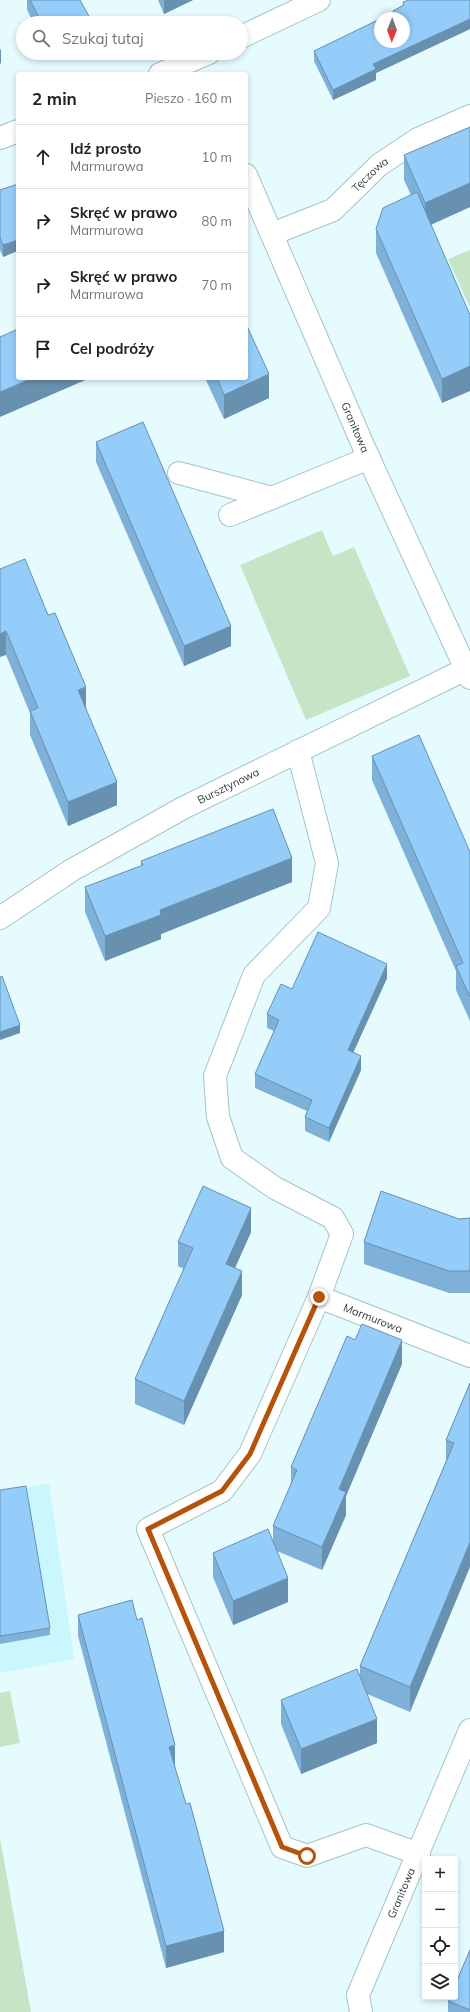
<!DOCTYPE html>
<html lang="pl">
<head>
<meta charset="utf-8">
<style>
  body { margin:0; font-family:Mulish,sans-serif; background:#f2f2f2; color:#202124 }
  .controls { position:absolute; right:12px; bottom:12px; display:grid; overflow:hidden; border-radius:4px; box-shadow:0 2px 6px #0003 }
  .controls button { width:36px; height:36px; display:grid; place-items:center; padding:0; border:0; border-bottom:1px solid #e0e0e0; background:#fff; color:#202124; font:20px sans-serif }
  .compass { position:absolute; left:374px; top:12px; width:36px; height:36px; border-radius:50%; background:#fff; box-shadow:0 2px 6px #0003; rotate:181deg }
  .stop { position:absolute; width:12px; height:12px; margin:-9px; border:3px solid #b45309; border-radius:50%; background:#fff }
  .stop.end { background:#b45309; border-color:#fff; box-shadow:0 1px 4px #0008 }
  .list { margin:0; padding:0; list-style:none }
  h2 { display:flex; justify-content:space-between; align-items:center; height:52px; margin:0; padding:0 16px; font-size:17px }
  h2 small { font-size:13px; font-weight:400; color:#757577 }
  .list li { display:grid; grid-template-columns:26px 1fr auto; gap:12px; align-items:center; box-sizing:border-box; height:64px; padding:0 16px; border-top:1px solid #e0e0e0 }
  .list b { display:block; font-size:15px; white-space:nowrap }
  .list p { margin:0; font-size:13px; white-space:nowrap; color:#757577 }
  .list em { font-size:13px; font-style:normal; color:#757577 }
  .icon { flex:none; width:22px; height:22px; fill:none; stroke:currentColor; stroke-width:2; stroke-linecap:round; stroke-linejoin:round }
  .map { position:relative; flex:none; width:470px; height:2012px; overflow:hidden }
  .search { position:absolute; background:#fff; box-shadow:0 2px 6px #0003; left:16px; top:16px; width:232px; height:44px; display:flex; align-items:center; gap:10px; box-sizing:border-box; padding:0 14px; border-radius:22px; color:#757577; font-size:15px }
  .panel { position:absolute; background:#fff; box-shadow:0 2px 6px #0003; left:16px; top:72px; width:232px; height:308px; border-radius:4px }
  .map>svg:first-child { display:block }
  .built { fill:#caf6fe }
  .green { fill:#c6e5c6 }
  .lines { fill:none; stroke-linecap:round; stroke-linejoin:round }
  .minor-casing { stroke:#a3c4ca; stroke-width:24 }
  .minor { stroke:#fff; stroke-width:22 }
  .wall { fill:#7fb0d7 }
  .shaded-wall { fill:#6890af }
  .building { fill:#94cdfa; stroke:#6890af }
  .route { stroke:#b45309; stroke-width:5 }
  .labels { text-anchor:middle; stroke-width:3; stroke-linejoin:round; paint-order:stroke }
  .street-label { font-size:11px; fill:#303e40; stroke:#fff }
</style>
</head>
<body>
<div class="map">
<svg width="470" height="2012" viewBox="0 0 470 2012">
  <rect width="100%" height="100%" fill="#e6fbfe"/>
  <path class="built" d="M49,1483L74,1659L0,1673V1494Z"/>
  <g class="green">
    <path d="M470,250V308L448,259Z"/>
    <path d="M322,530L333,556L354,547L410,676L306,720L240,565Z"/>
    <path d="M10,1691L20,1743L0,1747V1693Z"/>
    <path d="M0,1838L31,2012H0Z"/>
  </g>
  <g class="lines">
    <defs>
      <g id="minor">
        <path d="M241,37L319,0"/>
        <path d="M160,74L209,53"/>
        <path d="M0,138L18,131"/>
        <path id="s1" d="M246,175L366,452L470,678"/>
        <path id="s2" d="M272,234L333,210L379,165L418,139L470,116"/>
        <path d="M179,473L272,498"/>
        <path d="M230,515L369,458"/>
        <path d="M298,751L327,863L319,908L254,975L215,1076L218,1117L232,1158L275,1188L333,1218L342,1234L319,1297L250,1454L222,1491L148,1529L282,1847L307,1856L366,1835L419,1854"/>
        <path id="s3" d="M0,918L72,870L183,808L466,669"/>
        <path id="s4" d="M319,1297L470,1356"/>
        <path id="s5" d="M361,2012L358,1995L470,1730"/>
      </g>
    </defs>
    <use href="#minor" class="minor-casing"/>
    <use href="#minor" class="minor"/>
  </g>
  <g class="wall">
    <path d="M27,0H80L90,23H34L27,10Z"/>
    <path d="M158,0H193L164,14Z"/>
    <path d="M470,0V29L376,73V80L333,100L314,61V51L393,13V11L403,5V2Z"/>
    <path d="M470,127V207L431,225L470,315L442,403L376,253V229L411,195L404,180V155Z"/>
    <path d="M18,184L3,257L0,250V190Z"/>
    <path d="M205,378H246L269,398L224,419Z"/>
    <path d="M96,442L231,646L184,666L96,462Z"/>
    <path d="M0,569L86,708L117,805L68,826L30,735V713L6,655Z"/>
    <path d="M372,756L470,852V1021L456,990V971L372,780Z"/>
    <path d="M141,861L292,882L161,934V939L105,961L85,912V887L141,866Z"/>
    <path d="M387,978L353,1053L361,1070L329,1142L305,1131V1117L307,1111L255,1088V1074L274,1031L267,1028V1014L292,989Z"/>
    <path d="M470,1218V1293H449L364,1264V1242L459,1219Z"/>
    <path d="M251,1232L235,1268L242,1295L184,1425L135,1404V1379L184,1269L178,1266V1242Z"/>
    <path d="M402,1364L346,1496V1515L322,1570L277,1551L288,1602L233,1625L213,1577V1553L273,1542V1526L291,1486V1467Z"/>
    <path d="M470,1383L410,1712L367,1694L377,1743L301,1774L281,1724V1700L360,1676V1666L446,1461V1440Z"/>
    <path d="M0,1490L50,1628V1635L0,1644Z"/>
    <path d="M78,1615L175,1767L224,1952L166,1968L78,1636Z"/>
    <path d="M470,1950V2012H448V2001Z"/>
  </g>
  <g class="shaded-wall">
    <path d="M165,0H193L164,14V1Z"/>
    <path d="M90,18V23H81Z"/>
    <path d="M470,19V29L376,73V80L333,100V90L373,64Z"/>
    <path d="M1,49V63L0,64V50Z"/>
    <path d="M470,183V207L425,227V203Z"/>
    <path d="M18,240V251L3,257V245Z"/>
    <path d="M470,366V391L442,403V379Z"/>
    <path d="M269,374V398L224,419V395Z"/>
    <path d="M33,378H90L0,417V392Z"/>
    <path d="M231,626V646L184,666V646Z"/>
    <path d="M6,631V655L0,657V634Z"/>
    <path d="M86,687V710L78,690Z"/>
    <path d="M117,782V805L68,826V802Z"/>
    <path d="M292,858V882L161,934V939L105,961V936L160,910Z"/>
    <path d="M387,964V978L348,1064V1050Z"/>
    <path d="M20,1025V1033L0,1040V1032Z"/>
    <path d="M361,1056V1070L329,1142V1128Z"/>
    <path d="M251,1208V1232L226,1288V1264Z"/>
    <path d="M242,1271V1295L184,1425V1401Z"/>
    <path d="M402,1340V1364L346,1496V1515L322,1570V1547L339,1489Z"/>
    <path d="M470,1542V1567L410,1712V1687Z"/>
    <path d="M288,1578V1602L233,1625V1601Z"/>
    <path d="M377,1719V1743L301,1774V1749Z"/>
    <path d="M175,1745V1767L169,1769V1747Z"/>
    <path d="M224,1931V1952L166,1968V1946Z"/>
  </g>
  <g class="building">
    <path d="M30,0H80L90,18L81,23H42Z"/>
    <path d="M409,0H470V19L373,64L376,69L333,90L314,51L380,19V42H404V18H382L394,13L393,11L404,5L403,2Z"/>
    <path d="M470,127V183L425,203L404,155Z"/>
    <path d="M18,184V240L3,245L0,238V190Z"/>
    <path d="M417,192L470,315V366L442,379L376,229L383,208Z"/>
    <path d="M246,324L269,374L224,395L217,378H246Z"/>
    <path d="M18,329V378H33L0,392V337Z"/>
    <path d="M143,422L231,626L184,646L96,442Z"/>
    <path d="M25,559L48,615L55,613L86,687L78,690L117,782L68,802L30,711L38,708L6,631L0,634V569Z"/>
    <path d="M419,735L470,852V997L456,966L463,963L372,756Z"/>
    <path d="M273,809L292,858L160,910L161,915L105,936L85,887L143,865L141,861Z"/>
    <path d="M318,932L387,964L348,1050L361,1056L329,1128L305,1117L312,1100L255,1074L279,1020L267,1014L281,984L292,989Z"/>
    <path d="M2,976L20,1025L0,1032V977Z"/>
    <path d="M203,1186L251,1208L226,1264L242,1271L184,1401L135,1379L193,1248L178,1242Z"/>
    <path d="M381,1191L459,1219L470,1218V1271H449L364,1242Z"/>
    <path d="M362,1324L402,1340L339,1489L346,1492L322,1547L273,1526L297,1470L291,1467L347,1336L355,1340Z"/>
    <path d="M470,1383V1542L410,1687L360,1666L454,1443L446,1440Z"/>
    <path d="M26,1486L50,1628L0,1636V1490Z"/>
    <path d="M268,1529L288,1578L233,1601L213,1553Z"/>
    <path d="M132,1600L137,1620L142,1618L175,1745L169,1747L186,1804L190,1803L224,1931L166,1946L78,1615Z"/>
    <path d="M357,1669L377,1719L301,1749L281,1700Z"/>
    <path d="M470,1950V2010L448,2001L450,1997H455V1985Z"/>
  </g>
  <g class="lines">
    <path class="route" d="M307,1856L282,1847L148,1529L222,1491L250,1454L319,1297"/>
  </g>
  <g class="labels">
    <g class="street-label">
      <text dy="4" stroke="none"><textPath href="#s2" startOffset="117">Tęczowa</textPath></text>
      <text dy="4" stroke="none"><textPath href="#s1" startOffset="275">Granitowa</textPath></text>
      <text dy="4" stroke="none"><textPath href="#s3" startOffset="264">Bursztynowa</textPath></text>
      <text dy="4" stroke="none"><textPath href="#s4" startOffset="58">Marmurowa</textPath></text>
      <text dy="4" stroke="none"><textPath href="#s5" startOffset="128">Granitowa</textPath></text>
    </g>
  </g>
</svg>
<div class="controls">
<button>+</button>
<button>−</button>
<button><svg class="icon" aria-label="locate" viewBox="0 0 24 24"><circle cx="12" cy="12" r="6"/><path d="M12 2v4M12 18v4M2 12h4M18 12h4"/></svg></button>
<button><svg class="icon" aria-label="layers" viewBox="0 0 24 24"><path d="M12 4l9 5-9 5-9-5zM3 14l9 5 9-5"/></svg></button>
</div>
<svg class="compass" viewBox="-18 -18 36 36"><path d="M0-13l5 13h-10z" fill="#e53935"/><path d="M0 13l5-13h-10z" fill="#757577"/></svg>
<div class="stop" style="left:307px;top:1856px"></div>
<div class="stop end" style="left:319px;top:1297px"></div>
<div class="search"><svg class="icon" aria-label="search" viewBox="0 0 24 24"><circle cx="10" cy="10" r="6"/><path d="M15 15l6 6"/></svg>Szukaj tutaj</div>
<section class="panel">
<h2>2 min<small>Pieszo · 160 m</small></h2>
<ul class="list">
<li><svg class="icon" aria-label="ahead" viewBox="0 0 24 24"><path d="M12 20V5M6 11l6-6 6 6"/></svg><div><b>Idź prosto</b><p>Marmurowa</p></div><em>10 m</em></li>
<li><svg class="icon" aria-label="right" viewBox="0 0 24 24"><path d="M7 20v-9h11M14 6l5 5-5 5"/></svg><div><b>Skręć w prawo</b><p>Marmurowa</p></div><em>80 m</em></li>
<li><svg class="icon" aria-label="right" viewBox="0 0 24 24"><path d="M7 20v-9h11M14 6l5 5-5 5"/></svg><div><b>Skręć w prawo</b><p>Marmurowa</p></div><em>70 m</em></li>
<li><svg class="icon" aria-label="arrive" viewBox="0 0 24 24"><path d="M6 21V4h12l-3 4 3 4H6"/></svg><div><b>Cel podróży</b></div></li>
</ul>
</section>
</div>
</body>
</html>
